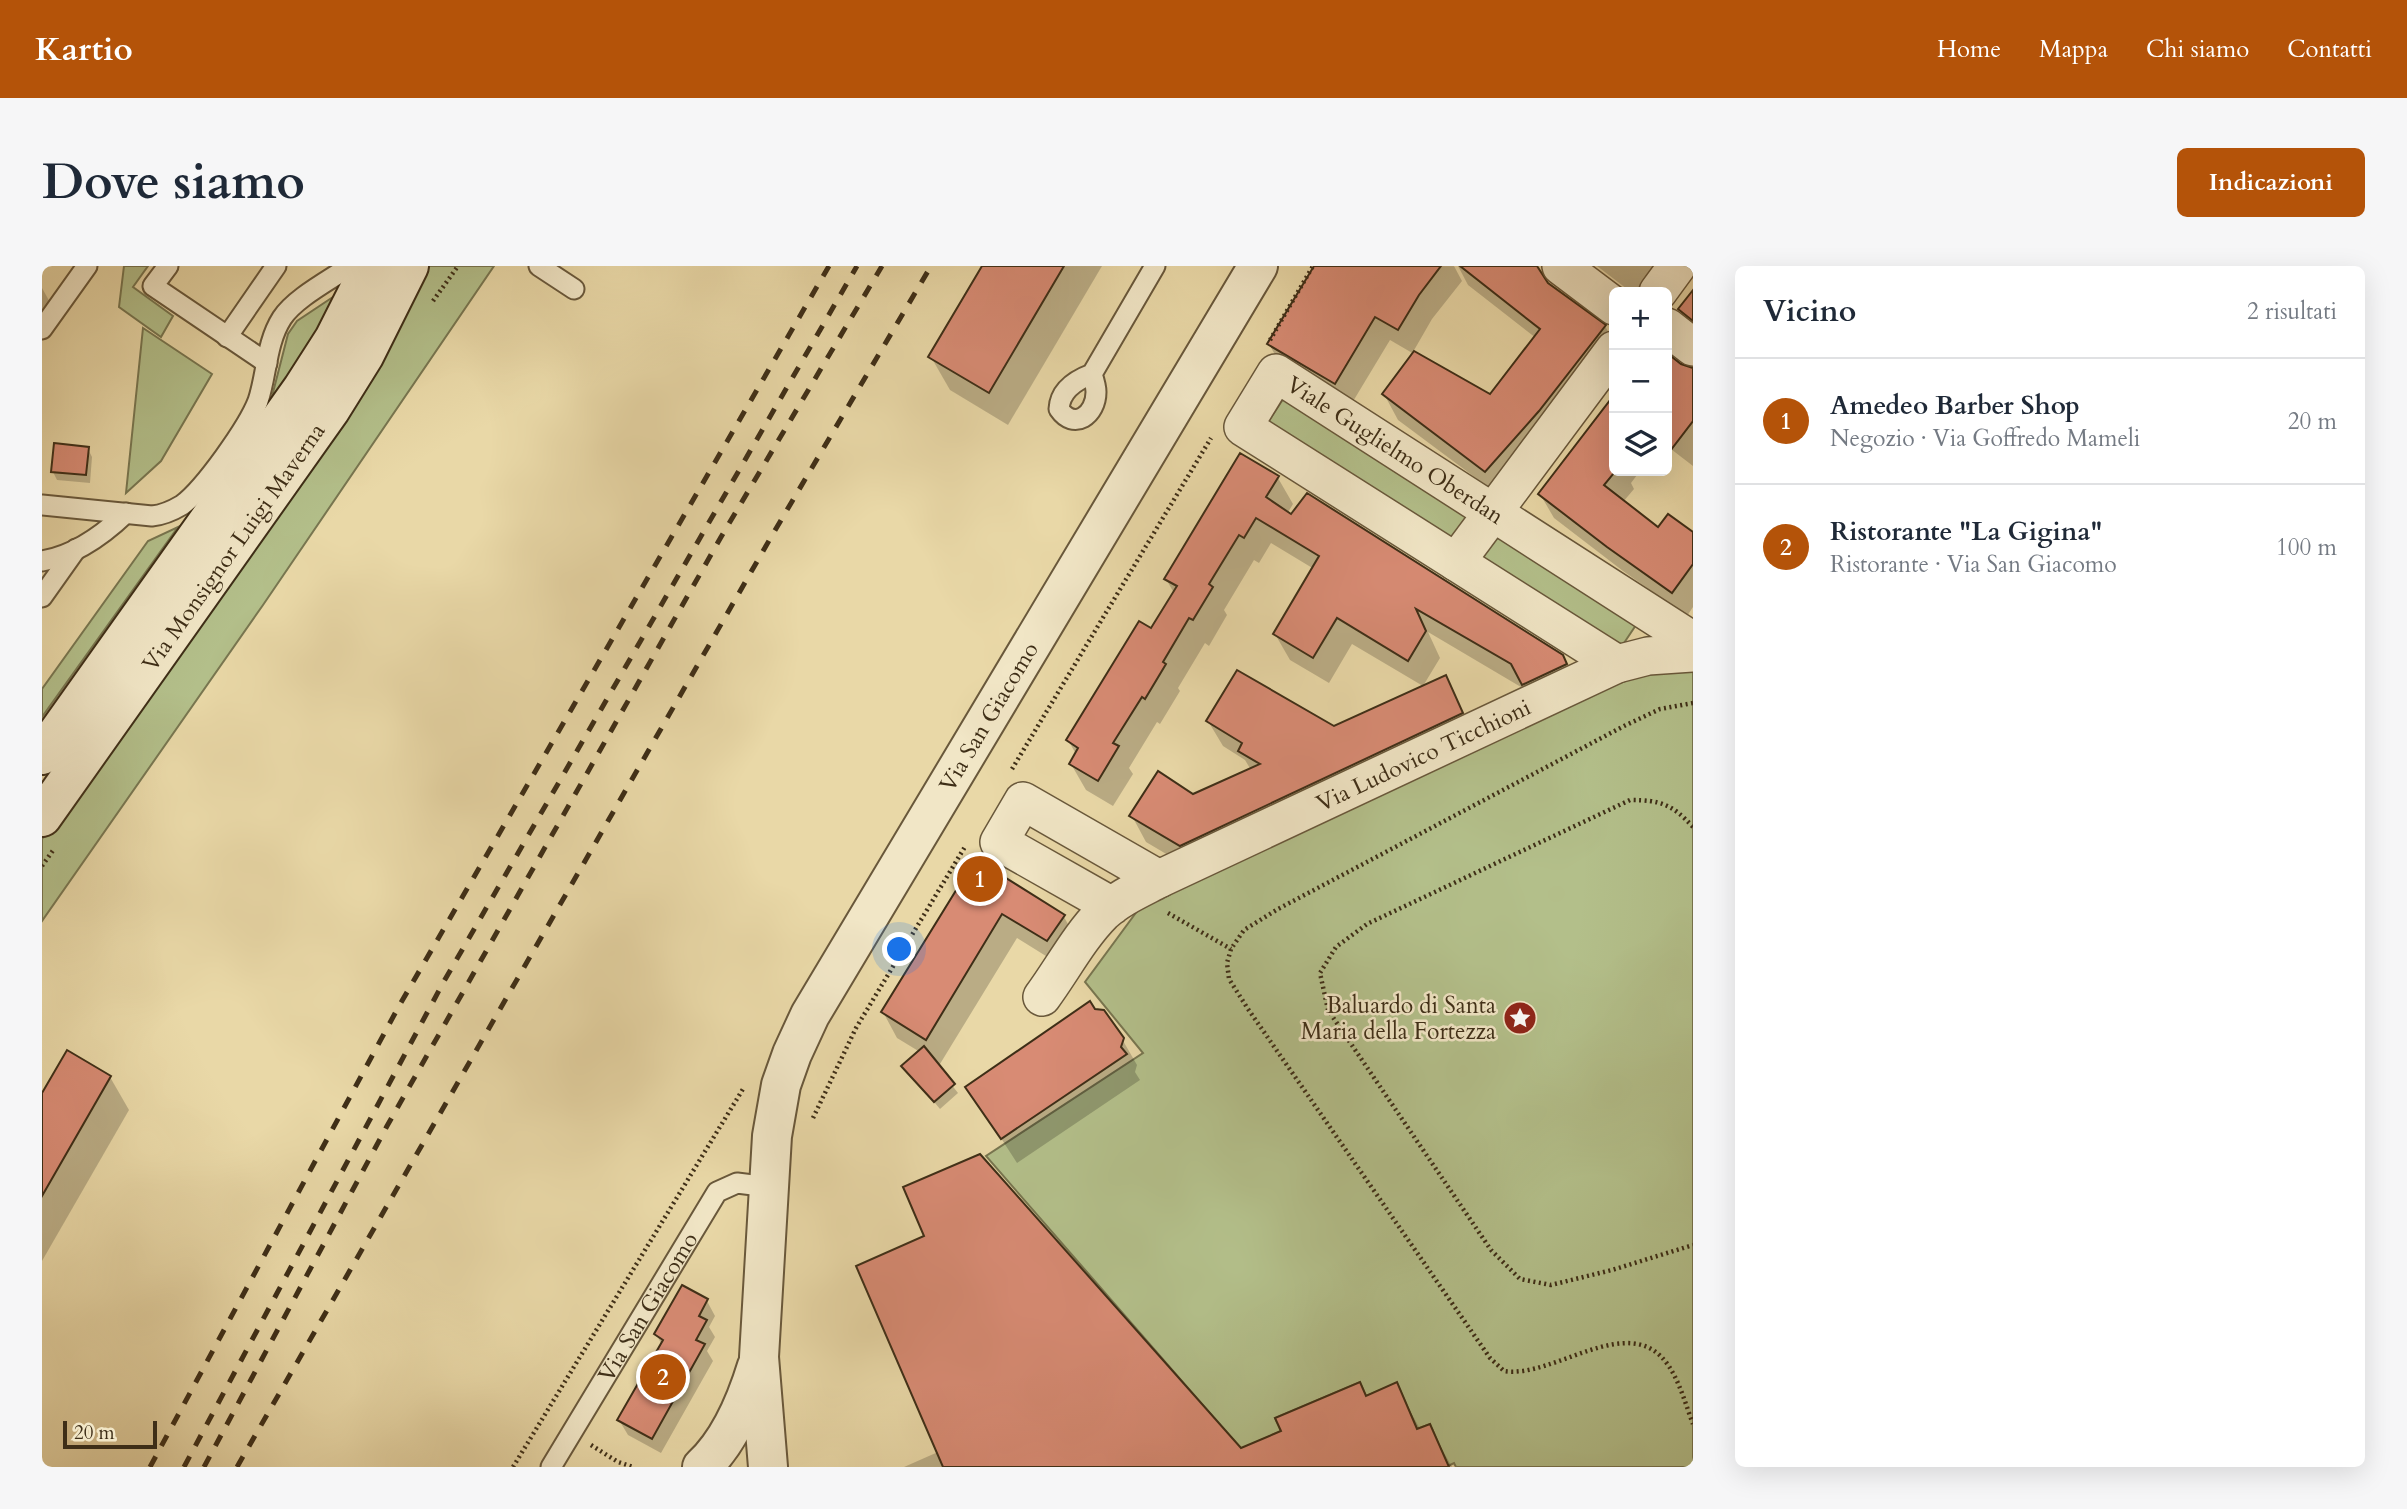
<!DOCTYPE html>
<html lang="it">
<head>
<meta charset="utf-8">
<style>
  body { margin:0; font-family:Cardo,serif; background:#f6f6f7; color:#1f2937 }
  .controls { position:absolute; right:21px; top:21px; display:grid; overflow:hidden; border-radius:10px; box-shadow:0 7px 28px #0002 }
  .controls button { width:63px; height:63px; display:grid; place-items:center; padding:0; border:0; border-bottom:2px solid #e0e1e3; background:#fff; color:#1f2937; font:35px sans-serif }
  .scale { position:absolute; left:21px; bottom:18px; width:94px; box-sizing:border-box; padding-left:7px; border:4px solid #3e2e17; border-top:0; font-size:19px; line-height:24px; white-space:nowrap; color:#3e2e17; -webkit-text-stroke:5px #f1e6c6; paint-order:stroke }
  .you { position:absolute; left:858px; top:684px; width:24px; height:24px; margin:-18px; border:5px solid #fff; border-radius:50%; background:#1a73e8; box-shadow:0 0 0 10px #1a73e833 }
  .badge { display:grid; place-items:center; width:46px; height:46px; border-radius:50%; background:#b45309; color:#fff; font-size:23px; font-weight:700 }
  .pin { position:absolute; translate:-50% -50%; border:4px solid #fff; box-shadow:0 2px 7px #0006 }
  .list { margin:0; padding:0; list-style:none }
  h2 { display:flex; justify-content:space-between; align-items:center; height:91px; margin:0; padding:0 28px; font-size:30px }
  h2 small { font-size:23px; font-weight:400; color:#747a83 }
  .list li { display:grid; grid-template-columns:46px 1fr auto; gap:21px; align-items:center; box-sizing:border-box; height:126px; padding:0 28px; border-top:2px solid #e0e1e3 }
  .list b { display:block; font-size:26px; white-space:nowrap }
  .list p { margin:0; font-size:23px; white-space:nowrap; color:#747a83 }
  .list em { font-size:23px; font-style:normal; color:#747a83 }
  .icon { flex:none; width:38px; height:38px; fill:none; stroke:currentColor; stroke-width:2; stroke-linecap:round; stroke-linejoin:round }
  .map { position:relative; flex:none; width:1651px; height:1201px; overflow:hidden; border-radius:10px }
  header { display:flex; align-items:center; gap:42px; box-sizing:border-box; height:98px; padding:0 35px; background:#b45309; color:#fff }
  header strong { font-size:33px }
  nav { display:flex; gap:38px; margin-inline-start:auto; font-size:24px }
  .intro { display:flex; align-items:center; justify-content:space-between; box-sizing:border-box; height:168px; padding:0 42px }
  h1 { margin:0; font-size:49px }
  .button { padding:18px 32px; border-radius:10px; background:#b45309; color:#fff; font-size:24px; font-weight:700 }
  main { display:flex; gap:42px; padding:0 42px }
  aside { flex:1; background:#fff; border-radius:10px; box-shadow:0 7px 28px #0002 }
  .map>svg:first-child { display:block }
  .green { fill:#b3bf8a; stroke:#787650; stroke-width:2 }
  .shadow { fill:#0003 }
  .building { fill:#d88b74; stroke:#3e2e17; stroke-width:2 }
  .lines { fill:none; stroke-linecap:round; stroke-linejoin:round }
  .service-casing { stroke:#69583b; stroke-width:23 }
  .minor-casing { stroke:#69583b; stroke-width:40 }
  .tertiary-casing { stroke:#69583b; stroke-width:42 }
  .secondary-casing { stroke:#3e2e17; stroke-width:42 }
  .path { stroke:#3e2e17; stroke-width:4.5; stroke-dasharray:2 3.5; stroke-linecap:butt }
  .service { stroke:#f1e6c6; stroke-width:19 }
  .minor { stroke:#f1e6c6; stroke-width:37 }
  .tertiary { stroke:#f1e6c6; stroke-width:38 }
  .secondary { stroke:#f1e6c6; stroke-width:38 }
  .rail { stroke:#3e2e17; stroke-width:5; stroke-dasharray:12 12; stroke-linecap:butt }
  .labels { text-anchor:middle; stroke-width:5; stroke-linejoin:round; paint-order:stroke }
  .street-label { font-size:23px; fill:#3e2e17; stroke:#f1e6c6 }
  .poi-label { font-size:23px; fill:#3e2e17; stroke:#f1e6c6; text-anchor:end }
</style>
</head>
<body>
<header>
<strong>Kartio</strong>
<nav><a>Home</a><a>Mappa</a><a>Chi siamo</a><a>Contatti</a></nav>
</header>
<div class="intro"><h1>Dove siamo</h1><a class="button">Indicazioni</a></div>
<main>
<div class="map">
<svg width="1651" height="1201" viewBox="0 0 1651 1201">
  <rect width="100%" height="100%" fill="#e9d8a7"/>
  <filter id="stains"><feTurbulence type="fractalNoise" baseFrequency=".00286" numOctaves="4"/><feColorMatrix values="0 0 0 0 .2 0 0 0 0 .09 0 0 0 0 .02 0 0 0 .5 -.17"/></filter>
  <radialGradient id="worn" r=".72"><stop offset=".6" stop-color="#630" stop-opacity="0"/><stop offset="1" stop-color="#630" stop-opacity=".3"/></radialGradient>
  <g class="green">
    <path d="M82,0H106L91,21L131,50L119,71L77,41Z"/>
    <path d="M377,0H452L221,339L0,655V573L278,171Z"/>
    <path d="M300,25L226,146L246,68L255,55Z"/>
    <path d="M101,62L170,108L119,195L84,227Z"/>
    <path d="M1247,124L1432,243L1407,283L1221,164Z"/>
    <path d="M1456,258L1600,350L1576,386L1432,295Z"/>
    <path d="M136,261L0,451V423L106,275Z"/>
    <path d="M1587,404H1651V1201H1414L1412,1197L1406,1200L1388,1158L1375,1163L1355,1117L1324,1130L1318,1116L1233,1152L1239,1165L1199,1183L944,890L1101,787L1043,716L1107,629Z"/>
  </g>
  <g class="shadow">
    <path d="M942,0H1060L966,159L908,124L889,91Z"/>
    <path d="M1274,0H1412L1420,15L1390,53L1371,86L1448,130L1494,72L1426,19L1416,0H1492L1505,18L1563,60L1572,76L1458,230L1356,154L1342,128L1372,88L1348,74L1307,142L1241,103L1227,78Z"/>
    <path d="M1555,0H1629L1609,26H1589Z"/>
    <path d="M0,22L14,47L0,68Z"/>
    <path d="M1651,27V66L1638,44Z"/>
    <path d="M1625,89L1637,99L1651,103V200L1625,180Z"/>
    <path d="M1572,131V205H1598L1589,217L1592,223L1581,236L1617,264L1649,267L1651,265V341L1645,350L1581,305L1512,252L1498,228Z"/>
    <path d="M46,183L50,191L48,217L15,214L11,206Z"/>
    <path d="M1236,212L1251,238L1245,248L1520,390L1536,417L1484,424L1386,366L1398,392L1381,420L1310,378L1287,417L1248,394L1233,368L1272,303L1229,277L1217,297L1212,294L1182,344L1185,349L1167,380L1163,377L1136,422L1138,425L1118,458L1115,456L1087,502L1091,508L1071,540L1044,524L1029,498L1034,488L1026,474L1110,365L1132,327L1124,313Z"/>
    <path d="M1403,411L1434,473L1153,605L1104,576L1090,550L1151,530L1209,504L1203,494L1181,480L1166,455L1291,462Z"/>
    <path d="M927,607L1022,651L1036,676L1020,700L975,672L898,798L891,795L916,827L898,843L862,800L878,786L855,772L841,746Z"/>
    <path d="M1080,773L1095,799L1093,806L1098,814L975,897L926,821Z"/>
    <path d="M68,811L87,844L0,995V831Z"/>
    <path d="M665,1035L673,1050L667,1061L673,1071L665,1085L671,1095L619,1187L586,1169L577,1154L620,1079L614,1068Z"/>
    <path d="M1317,1118L1325,1131L1354,1119L1378,1163L1387,1160L1410,1201H862L896,1186L1199,1185L1241,1166Z"/>
  </g>
  <g class="building">
    <path d="M940,0H1022L947,127L886,91Z"/>
    <path d="M1272,0H1399L1377,29L1356,64L1333,51L1293,118L1225,78Z"/>
    <path d="M1418,0H1495L1506,17L1564,59L1497,145L1443,206L1340,128L1372,85L1448,128L1498,63Z"/>
    <path d="M1651,24V55L1636,43Z"/>
    <path d="M1625,87L1639,98L1651,102V155L1625,189Z"/>
    <path d="M1572,129V207L1562,219L1616,261L1626,248L1651,266V298L1630,327L1565,281L1496,228Z"/>
    <path d="M12,177L47,181L44,209L9,206Z"/>
    <path d="M1198,187L1237,210L1224,231L1249,248L1265,227L1521,389L1525,398L1480,419L1469,398L1374,343L1384,365L1366,395L1295,352L1271,392L1231,368L1277,290L1214,252L1202,272L1197,269L1167,318L1171,321L1151,354L1147,352L1121,396L1124,398L1103,433L1100,431L1071,477L1077,480L1056,515L1027,498L1036,482L1024,474L1097,355L1109,362L1135,320L1122,313Z"/>
    <path d="M1195,404L1292,460L1404,409L1421,447L1138,580L1087,550L1116,505L1151,528L1218,498L1196,485L1200,477L1164,455Z"/>
    <path d="M948,602L1023,649L1005,675L960,648L884,774L839,746L926,605Z"/>
    <path d="M1048,735L1053,743L1062,744L1082,772L1079,781L1085,788L959,873L923,821Z"/>
    <path d="M882,780L913,818L892,836L859,800Z"/>
    <path d="M25,784L69,810L0,930V827Z"/>
    <path d="M938,888L1199,1182L1239,1165L1233,1152L1318,1116L1324,1130L1355,1116L1375,1163L1388,1158L1407,1201H901L814,1000L882,970L861,921Z"/>
    <path d="M640,1019L666,1033L657,1050L665,1054L654,1074L663,1078L610,1173L575,1154L621,1074L612,1068Z"/>
  </g>
  <g class="lines">
    <defs>
      <g id="service">
        <path d="M126,0L111,20L225,97"/>
        <path d="M497,0L532,23"/>
        <path d="M0,63L45,0"/>
        <path d="M185,71L234,0"/>
        <path d="M1050,108C1052,114 1054,120 1054,126C1054,149 1032,165 1017,143C1018,124 1034,114 1050,108L1113,0"/>
        <path d="M0,239L110,250C121,249 130,245 140,239C162,223 206,161 216,135C225,108 224,77 240,52C253,32 288,14 308,0"/>
        <path d="M0,295C31,290 61,269 84,247"/>
        <path d="M0,331L34,283"/>
        <path id="s1" d="M509,1201L675,926L695,917L727,921"/>
      </g>
      <g id="minor">
        <path d="M1519,0L1572,40"/>
        <path d="M1616,26L1635,0"/>
        <path d="M1625,61L1651,81"/>
        <path d="M1414,296L1572,84"/>
        <path id="s2" d="M1575,398L1201,161L1234,107L1651,375"/>
        <path id="s3" d="M1117,613L1575,398L1606,390L1651,387"/>
        <path d="M1000,731C1020,704 1037,671 1061,647C1077,632 1098,623 1117,613L981,535L957,576L1070,640"/>
      </g>
      <g id="tertiary">
        <path d="M660,1201C687,1176 704,1136 715,1100"/>
        <path id="s4" d="M726,1201L717,1091L730,870L739,819L750,788L768,749L1216,0"/>
      </g>
      <g id="secondary">
        <path d="M0,489L260,123L292,73L329,0"/>
        <path id="s5" d="M0,551L289,143L322,90L367,0"/>
      </g>
    </defs>
    <use href="#service" class="service-casing"/>
    <use href="#minor" class="minor-casing"/>
    <use href="#tertiary" class="tertiary-casing"/>
    <use href="#secondary" class="secondary-casing"/>
    <g class="path">
      <path d="M391,35L416,0"/>
      <path d="M1228,74L1271,0"/>
      <path d="M1651,437L1618,443L1582,460L1236,643L1202,664L1189,683L1185,697L1187,713L1206,743L1448,1092L1462,1105C1512,1113 1588,1043 1626,1099C1638,1116 1644,1140 1651,1158"/>
      <path d="M970,503L1169,172"/>
      <path d="M1651,561C1630,538 1618,534 1588,534L1325,658L1294,681L1278,707L1286,744L1449,984L1478,1013L1509,1019L1570,1004L1651,979"/>
      <path d="M0,600L12,583"/>
      <path d="M1126,647L1189,683"/>
      <path d="M771,852L814,762L924,579"/>
      <path d="M549,1179L576,1196L591,1201"/>
      <path d="M471,1201L701,823"/>
    </g>
    <use href="#service" class="service"/>
    <use href="#minor" class="minor"/>
    <use href="#tertiary" class="tertiary"/>
    <use href="#secondary" class="secondary"/>
    <g class="rail">
      <path d="M108,1201L357,740L787,0"/>
      <path d="M142,1201L401,717L815,0"/>
      <path d="M162,1201L345,860L679,271L840,0"/>
      <path d="M195,1201L732,266L889,0"/>
    </g>
  </g>
  <defs>
    <symbol id="sight-disc" viewBox="-11 -11 22 22"><circle r="9.5" fill="#8f2418" stroke="#f1e6c6"/><path d="M0-6L1.8-2.2L6-1.7L2.9 1.2L3.7 5.4L0 3.3L-3.7 5.4L-2.9 1.2L-6-1.7L-1.8-2.2Z" fill="#fff"/></symbol>
  </defs>
  <g fill-rule="evenodd">
    <use href="#sight-disc" x="1459" y="733" width="38" height="38"/>
  </g>
  <g class="labels">
    <g class="street-label">
      <text dy="8" stroke="none"><textPath href="#s2" startOffset="648">Viale Guglielmo Oberdan</textPath></text>
      <text dy="8" stroke="none"><textPath href="#s5" startOffset="331">Via Monsignor Luigi Maverna</textPath></text>
      <text dy="8" stroke="none"><textPath href="#s4" startOffset="807">Via San Giacomo</textPath></text>
      <text dy="8" stroke="none"><textPath href="#s3" startOffset="292">Via Ludovico Ticchioni</textPath></text>
      <text dy="8" stroke="none"><textPath href="#s1" startOffset="187">Via San Giacomo</textPath></text>
    </g>
    <g class="poi-label">
      <text x="1454" y="747">Baluardo di Santa<tspan x="1454" dy="26">Maria della Fortezza</tspan></text>
    </g>
  </g>
  <rect width="100%" height="100%" filter="url(#stains)"/>
  <rect width="100%" height="100%" fill="url(#worn)"/>
</svg>
<div class="controls">
<button>+</button>
<button>−</button>
<button><svg class="icon" aria-label="layers" viewBox="0 0 24 24"><path d="M12 4l9 5-9 5-9-5zM3 14l9 5 9-5"/></svg></button>
</div>
<div class="scale">20 m</div>
<div class="you"></div>
<div class="pin badge" style="left:938px;top:613px">1</div>
<div class="pin badge" style="left:621px;top:1111px">2</div>
</div>
<aside>
<h2>Vicino<small>2 risultati</small></h2>
<ul class="list">
<li><span class="badge">1</span><div><b>Amedeo Barber Shop</b><p>Negozio · Via Goffredo Mameli</p></div><em>20 m</em></li>
<li><span class="badge">2</span><div><b>Ristorante &quot;La Gigina&quot;</b><p>Ristorante · Via San Giacomo</p></div><em>100 m</em></li>
</ul>
</aside>
</main>
</body>
</html>
